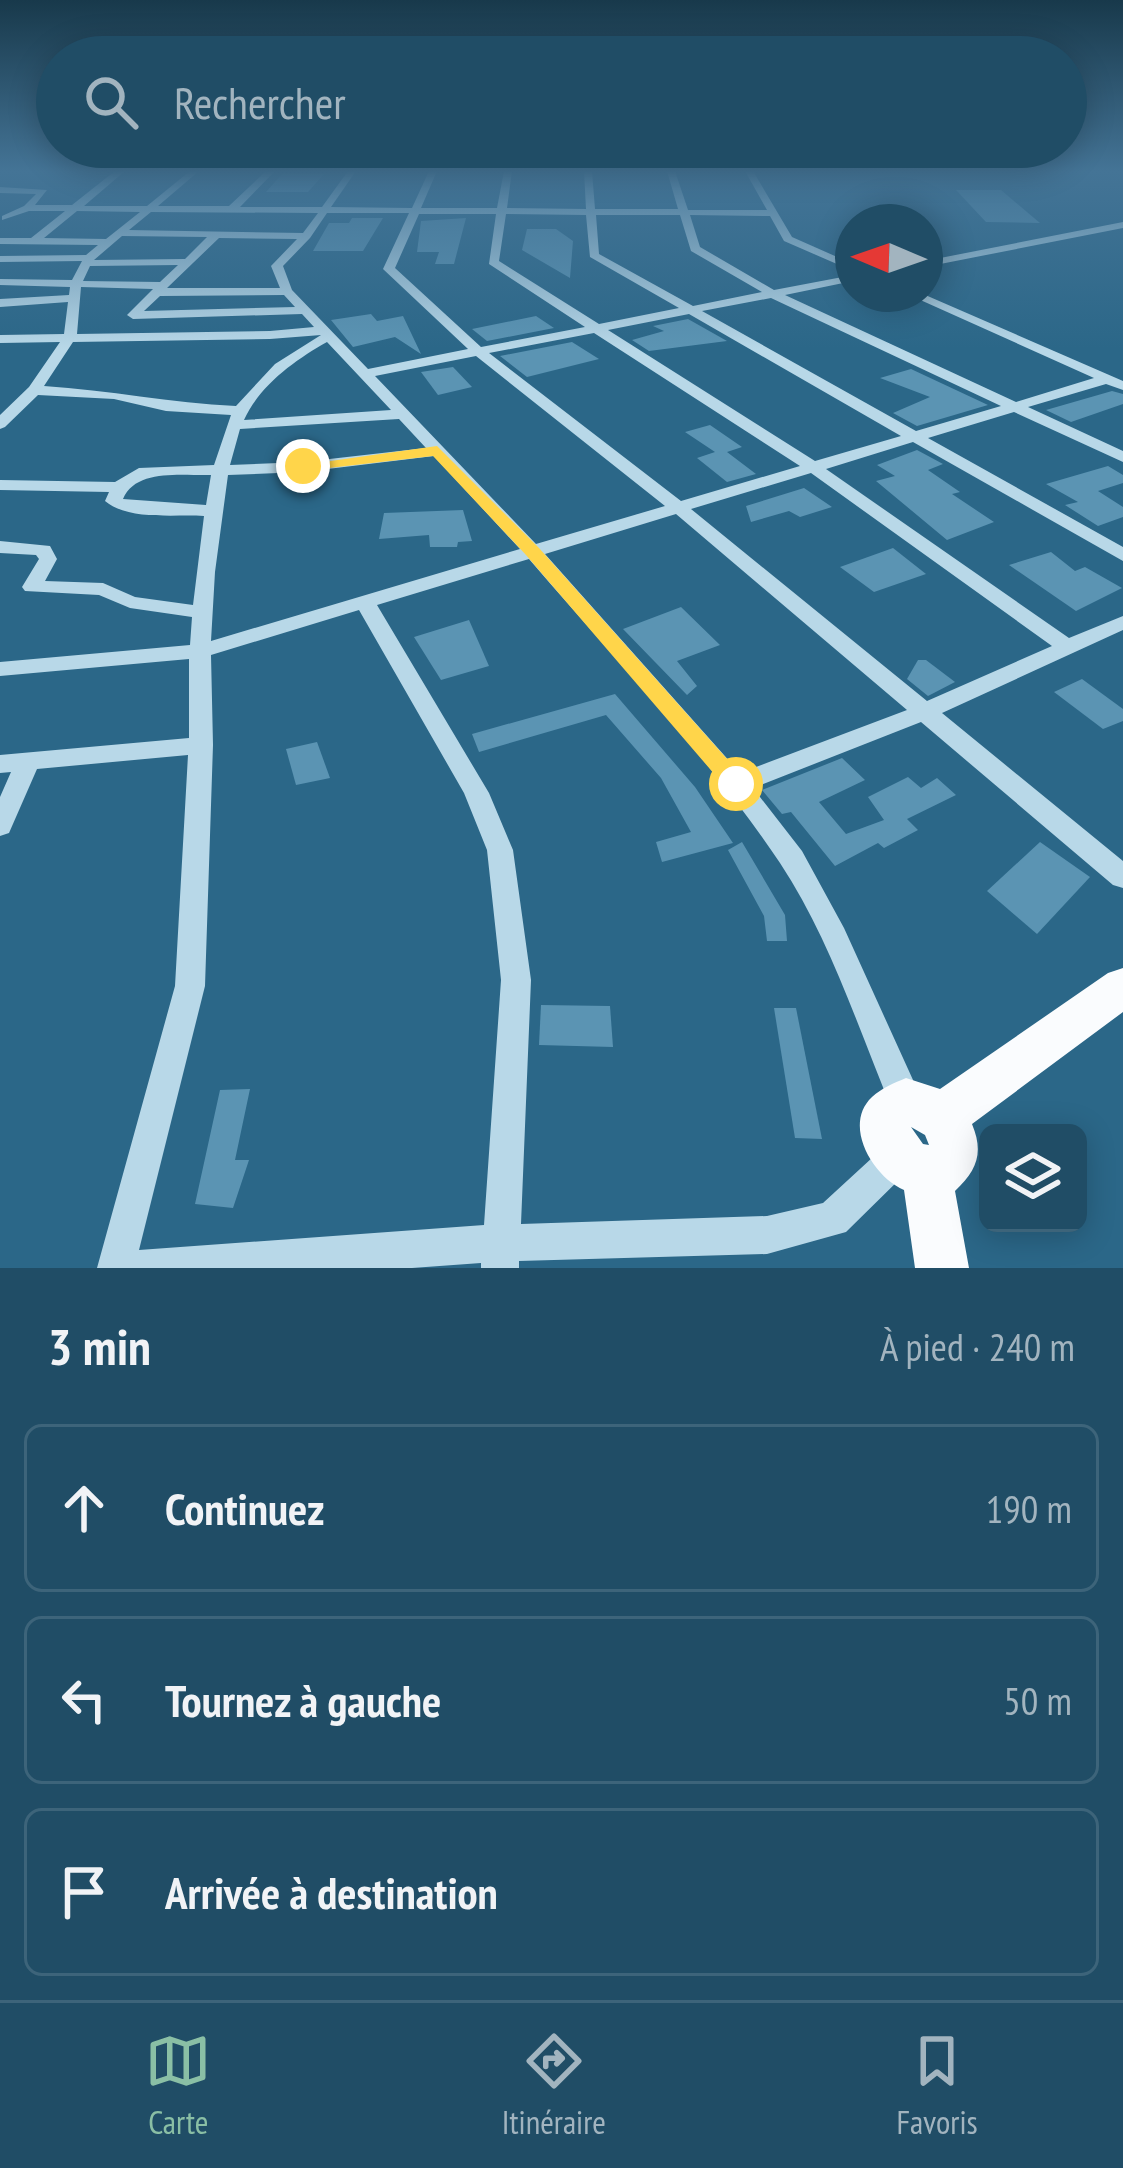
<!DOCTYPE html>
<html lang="fr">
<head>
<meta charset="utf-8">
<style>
  body { margin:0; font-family:"PT Sans Narrow",sans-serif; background:#28546c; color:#f1f3f6 }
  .controls { position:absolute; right:36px; bottom:36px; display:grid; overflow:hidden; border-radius:18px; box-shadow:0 6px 30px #0003 }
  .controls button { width:108px; height:108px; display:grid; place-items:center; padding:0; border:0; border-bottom:3px solid #3d647a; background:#204d66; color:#f1f3f6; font:60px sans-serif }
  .compass { position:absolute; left:835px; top:204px; width:108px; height:108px; border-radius:50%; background:#204d66; box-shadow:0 6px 30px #0003; rotate:272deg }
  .stop { position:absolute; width:36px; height:36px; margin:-27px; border:9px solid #ffd54a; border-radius:50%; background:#fff }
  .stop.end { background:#ffd54a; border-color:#fff; box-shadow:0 3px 12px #0008 }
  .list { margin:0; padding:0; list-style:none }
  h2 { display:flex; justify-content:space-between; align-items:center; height:156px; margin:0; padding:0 48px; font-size:51px }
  h2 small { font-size:39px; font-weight:400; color:#a2b4bf }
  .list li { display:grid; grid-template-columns:78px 1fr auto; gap:36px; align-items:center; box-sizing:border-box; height:168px; margin:0 24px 24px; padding:0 24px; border:3px solid #3d647a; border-radius:18px }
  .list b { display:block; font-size:45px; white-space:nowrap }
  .list em { font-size:39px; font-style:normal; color:#a2b4bf }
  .icon { flex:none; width:66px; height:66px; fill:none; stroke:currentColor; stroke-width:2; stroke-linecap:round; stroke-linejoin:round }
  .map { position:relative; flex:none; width:1123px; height:1268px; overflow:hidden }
  .search { position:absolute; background:#204d66; box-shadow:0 6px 30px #0003; left:36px; right:36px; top:36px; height:132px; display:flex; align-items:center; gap:30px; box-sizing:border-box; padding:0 42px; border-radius:66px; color:#a2b4bf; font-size:45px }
  .sheet { height:732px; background:#204d66 }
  nav { display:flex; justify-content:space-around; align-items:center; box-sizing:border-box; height:168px; border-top:3px solid #3d647a; background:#204d66; font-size:33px; color:#a2b4bf }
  nav a { display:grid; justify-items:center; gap:6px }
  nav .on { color:#8abfa5 }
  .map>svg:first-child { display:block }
  .building { fill:#5b94b3 }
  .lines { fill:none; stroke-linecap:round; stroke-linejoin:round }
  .minor { fill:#b8d8e8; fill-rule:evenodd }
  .major { fill:#fafcfe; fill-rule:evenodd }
  .route { fill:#ffd54a }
</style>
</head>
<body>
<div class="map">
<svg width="1123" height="1268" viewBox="0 0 1123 1268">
  <rect width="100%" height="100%" fill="#2b6788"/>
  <g class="building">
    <path d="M283,173L324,174L308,192H266Z"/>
    <path d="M956,190H1001L1040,223L986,222Z"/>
    <path d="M352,218H383L363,251H313L329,223H349Z"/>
    <path d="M466,218L454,264H435L439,252H417L421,221Z"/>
    <path d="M527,229H556L573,241L570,278L522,250Z"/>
    <path d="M371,314L377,321L403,316L421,354L395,337L353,347L331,320Z"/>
    <path d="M536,316L554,328L487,341L472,329Z"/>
    <path d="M688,319L727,341L649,351L632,340L664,331L653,326Z"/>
    <path d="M572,342L599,359L527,377L500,356Z"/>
    <path d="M453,367L472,387L438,395L421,372Z"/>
    <path d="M911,369L988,405L917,426L893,413L930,397L880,378Z"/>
    <path d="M1112,391L1123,394V404L1071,422L1046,410Z"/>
    <path d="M710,425L742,447L727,452L756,474L727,482L697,458L715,452L685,432Z"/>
    <path d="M917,450L943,464L928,470L960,492L952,494L994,522L947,540L876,481L895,476L877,465Z"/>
    <path d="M1108,466L1123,475V483L1098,491L1123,507V517L1098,526L1065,505L1078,502L1046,484Z"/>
    <path d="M804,488L832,507L800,517L789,511L751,522L746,506Z"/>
    <path d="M463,510L472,541L458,542L457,547H430L429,535L379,539L384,513Z"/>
    <path d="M893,548L926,574L874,592L840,567Z"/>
    <path d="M1051,552L1075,571L1085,567L1122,588L1076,611L1009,565Z"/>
    <path d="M681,607L720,645L677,661L697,686L687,695L623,629Z"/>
    <path d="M469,620L489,666L441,680L414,637Z"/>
    <path d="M918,660H926L955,682L928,696L907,679Z"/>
    <path d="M1082,679L1123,709V721L1103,729L1054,692Z"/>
    <path d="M615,694L695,787L733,843L662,862L656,842L691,832L661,778L606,715L479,752L472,734Z"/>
    <path d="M317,742L330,778L296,785L286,749Z"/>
    <path d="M842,758L865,780L819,802L846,834L884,820L868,797L908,777L921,788L937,778L956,795L907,819L918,830L884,848L878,843L835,866L791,812L782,814L762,790Z"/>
    <path d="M742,842L785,915L787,941H767L764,916L728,850Z"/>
    <path d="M1040,842L1090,877L1037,934L987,891Z"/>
    <path d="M541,1005L610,1006L613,1047L539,1045Z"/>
    <path d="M774,1008H796L822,1139L795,1138Z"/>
    <path d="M250,1089L235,1160H249L233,1208L195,1204L220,1090Z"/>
  </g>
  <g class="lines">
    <g class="minor">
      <path d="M115,171H125L84,206H147L190,171H199L158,206H229L266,171H275L240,207H322L348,171H356L331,207L412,208L429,171H437L421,208H497L504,171H512L507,208L586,209L584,171H592L595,209H678L667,171H675L688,210H767L745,171H753L792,237L853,264V271L784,241L770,216L690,215L700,247L774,290L853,275V281L785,295L1016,402L1094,378L907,294H923L1123,381V390L1106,384L1028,407L1123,451V462L1014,412L928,438L1123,547V561L913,442L826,469L1069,638L1123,616V630L942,713L1123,861V888L1113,885L921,722L753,788L802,851L844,928L923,1102L918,1114L906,1119L894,1114C859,1031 830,938 780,863C707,754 614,658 529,559L377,605L489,793L513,850L531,980L521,1224L767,1216L823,1203L885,1146L897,1140L909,1146L915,1158L909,1170L846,1232L767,1254L519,1261V1268H481V1263L412,1268H97L175,986L188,755L37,769L9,833L0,836V797L11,772L0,773V755L189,738V659L0,676V662L190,645L192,617L130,608L99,595L25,591L22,587L39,559L36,555L0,553V541L50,546L57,559L45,581L103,583L135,597L193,605L204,516C174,514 129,521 105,501L109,492L0,490V480L115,482L139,468L214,465L231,415L166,411L114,399L38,395L5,427L0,429V415L29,387L60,342L0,343V335L64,334L68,302L0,307V299L69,295L70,287L0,285V279L72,280L82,261L0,262V256L86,255L98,245L0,244V238H31L65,211H29L2,220V216L24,206L36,194L0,193V187L47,190L35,205H72ZM77,211L140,212L106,239L44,238ZM151,212L318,213L303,233L129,230ZM327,213H409L383,269L468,349L368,369L292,290L283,266L310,238ZM419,214H496L489,264L585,327L481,347L395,268ZM506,214L586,215L590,257L679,308L599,324L499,261ZM596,215H680L691,251L762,292L693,306L599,254ZM122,236L207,237L185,259L94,260ZM219,238L297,239L271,266L280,288H167ZM178,265L160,282L83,281L90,266ZM81,287L153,289L127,315L133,319L302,314L314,327L270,331L77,334ZM284,295L295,307L144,311L160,296ZM771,298L1001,406L916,431L702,311ZM689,314L901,436L815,461L608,330ZM594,333L800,466L681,501L489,353ZM321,335L275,364L236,406C171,403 109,390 44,386L73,342L270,339ZM327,342L391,410L244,420C260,385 295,360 327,342ZM476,356L665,506L536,544L375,376ZM399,419L426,448L303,462L230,465L240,429ZM434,456L520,549L211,641L215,572L228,475L303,472ZM811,473L1052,646L927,701L691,509ZM211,475L206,505L123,499C136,468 183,476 211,475ZM676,514L907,710L740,773L545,554ZM359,610L464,793L487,850L501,980L484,1225L139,1250L205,986L213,745L211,655Z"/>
      <path d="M1123,222V228L925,267V261Z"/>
    </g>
    <path class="major" d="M1123,968V1012L972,1124C984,1153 977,1170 955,1191L969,1268H915L904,1190C873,1177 842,1125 872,1097C882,1088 894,1083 906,1078L940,1089L1108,973ZM911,1127L925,1135L929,1145L923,1144Z"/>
  </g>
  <linearGradient id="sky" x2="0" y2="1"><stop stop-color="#18394b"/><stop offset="0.49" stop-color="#447496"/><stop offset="1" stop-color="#447496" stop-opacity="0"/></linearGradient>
  <rect width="1123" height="349" fill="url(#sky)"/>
  <path class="route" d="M437,446L539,548L744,778V790H728L526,555L433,456L303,471L295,466Z"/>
</svg>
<div class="controls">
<button><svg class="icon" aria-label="layers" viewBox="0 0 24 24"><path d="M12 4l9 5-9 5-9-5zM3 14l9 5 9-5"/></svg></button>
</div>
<svg class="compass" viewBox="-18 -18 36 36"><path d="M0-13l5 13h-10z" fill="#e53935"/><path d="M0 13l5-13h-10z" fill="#a2b4bf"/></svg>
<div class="stop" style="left:736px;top:784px"></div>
<div class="stop end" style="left:303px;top:466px"></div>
<div class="search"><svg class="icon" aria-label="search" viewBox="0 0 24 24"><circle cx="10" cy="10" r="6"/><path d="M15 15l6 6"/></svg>Rechercher</div>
</div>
<section class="sheet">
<h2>3 min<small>À pied · 240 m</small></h2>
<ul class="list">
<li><svg class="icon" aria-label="ahead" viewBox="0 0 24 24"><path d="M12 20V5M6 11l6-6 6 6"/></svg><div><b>Continuez</b></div><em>190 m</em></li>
<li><svg class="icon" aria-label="left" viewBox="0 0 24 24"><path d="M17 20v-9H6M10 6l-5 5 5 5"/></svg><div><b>Tournez à gauche</b></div><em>50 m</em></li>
<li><svg class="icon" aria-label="arrive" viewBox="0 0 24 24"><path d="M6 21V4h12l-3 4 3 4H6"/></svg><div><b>Arrivée à destination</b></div></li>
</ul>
</section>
<nav>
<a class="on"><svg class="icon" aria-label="map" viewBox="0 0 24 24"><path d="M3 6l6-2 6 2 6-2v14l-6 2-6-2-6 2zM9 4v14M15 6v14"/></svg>Carte</a>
<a><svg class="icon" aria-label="directions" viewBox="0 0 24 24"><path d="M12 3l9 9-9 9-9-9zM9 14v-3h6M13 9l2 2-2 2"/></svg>Itinéraire</a>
<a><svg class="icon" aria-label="saved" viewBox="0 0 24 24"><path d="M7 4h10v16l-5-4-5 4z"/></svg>Favoris</a>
</nav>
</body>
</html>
